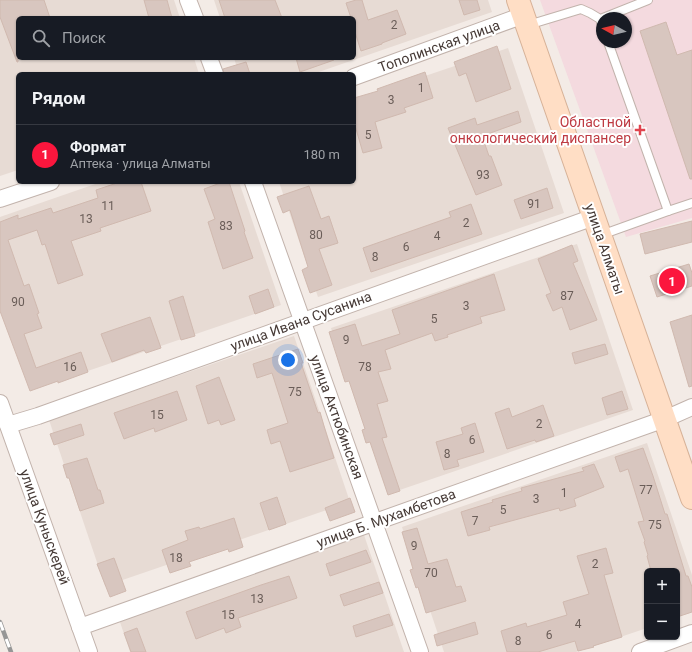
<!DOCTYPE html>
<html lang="ru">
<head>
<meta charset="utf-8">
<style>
  body { margin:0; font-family:Roboto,sans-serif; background:#242831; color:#f1f3f6 }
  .controls { position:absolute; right:12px; bottom:12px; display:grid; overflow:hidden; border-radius:6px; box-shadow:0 1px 3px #0004 }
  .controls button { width:36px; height:36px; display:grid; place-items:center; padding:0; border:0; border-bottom:1px solid #363941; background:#171b24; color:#f1f3f6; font:20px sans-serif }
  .compass { position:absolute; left:596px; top:12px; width:36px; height:36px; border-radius:50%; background:#171b24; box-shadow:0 1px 3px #0004; rotate:278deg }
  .you { position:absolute; left:288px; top:360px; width:14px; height:14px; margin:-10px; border:3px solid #fff; border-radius:50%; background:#1a73e8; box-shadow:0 0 0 6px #1a73e833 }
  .badge { display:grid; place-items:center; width:26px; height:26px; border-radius:50%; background:#fb163d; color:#fff; font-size:13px; font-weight:700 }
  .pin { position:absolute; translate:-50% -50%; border:2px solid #fff; box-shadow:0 1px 4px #0006 }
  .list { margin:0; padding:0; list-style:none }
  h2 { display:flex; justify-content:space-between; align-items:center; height:52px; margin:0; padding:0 16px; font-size:17px }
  h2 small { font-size:13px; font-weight:400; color:#9ea1a6 }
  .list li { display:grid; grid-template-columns:26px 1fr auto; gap:12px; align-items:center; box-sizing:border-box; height:60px; padding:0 16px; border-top:1px solid #363941 }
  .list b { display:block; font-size:15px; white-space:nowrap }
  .list p { margin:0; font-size:13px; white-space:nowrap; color:#9ea1a6 }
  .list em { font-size:13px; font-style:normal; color:#9ea1a6 }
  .icon { flex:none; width:22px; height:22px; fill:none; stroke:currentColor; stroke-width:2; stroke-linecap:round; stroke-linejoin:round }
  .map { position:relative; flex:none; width:692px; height:652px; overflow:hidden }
  .search { position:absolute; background:#171b24; box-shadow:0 1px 3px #0004; left:16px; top:16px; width:340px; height:44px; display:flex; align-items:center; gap:10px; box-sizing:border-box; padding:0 14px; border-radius:6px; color:#9ea1a6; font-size:15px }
  .panel { position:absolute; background:#171b24; box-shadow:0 1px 3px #0004; left:16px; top:72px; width:340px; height:112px; border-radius:6px }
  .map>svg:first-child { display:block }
  .residential { fill:#e7dbd4 }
  .medical { fill:#f4dadf; fill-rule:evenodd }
  .building { fill:#d8c6bf; stroke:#d0b9af }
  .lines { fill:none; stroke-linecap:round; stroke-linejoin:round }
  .lane-casing { stroke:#c2b3ac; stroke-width:10 }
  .street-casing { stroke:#c2b3ac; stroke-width:18 }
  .secondary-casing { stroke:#d7b298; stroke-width:24 }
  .lane { stroke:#fff; stroke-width:8 }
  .street { stroke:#fff; stroke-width:16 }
  .secondary { stroke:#ffdec5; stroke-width:22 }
  .rail-casing { stroke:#969696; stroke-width:4.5 }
  .rail { stroke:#fff; stroke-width:3; stroke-dasharray:9; stroke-linecap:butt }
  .health-dot { fill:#e0444e; stroke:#fff; stroke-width:1.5 }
  .labels { text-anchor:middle; stroke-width:4; stroke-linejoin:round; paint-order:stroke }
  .number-label { font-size:12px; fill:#6a5d58 }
  .street-label { font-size:14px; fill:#463a36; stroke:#fff }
  .health-label { font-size:14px; fill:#be3a42; stroke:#fff; text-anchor:end }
</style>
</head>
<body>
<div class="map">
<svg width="692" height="652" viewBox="0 0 692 652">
  <rect width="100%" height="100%" fill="#f3ebe6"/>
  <g class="residential">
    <path d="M0,0H174L180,18H18V58H194L199,74H18V170L0,176Z"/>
    <path d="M214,0H488L492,12L313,74H239L234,58H354V18H220Z"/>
    <path d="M508,48L564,213L318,297L279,182H354V100Z"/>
    <path d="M101,182H239L281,305L35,389L0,286V217Z"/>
    <path d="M577,244L633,410L388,494L331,328Z"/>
    <path d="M294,336L350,502L105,586L49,420Z"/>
    <path d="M647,443L692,575V612L677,617V571H647V628L576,652H444L402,527Z"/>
    <path d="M364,535L404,652H130L119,619Z"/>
  </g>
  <path class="medical" d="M540,0H692V218L626,237ZM602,18H626V42H602Z"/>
  <g class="building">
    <path d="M0,0H44L50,18H18V62H17L0,17Z"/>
    <path d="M144,0H167L172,18H149Z"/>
    <path d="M219,0H275L282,18H225Z"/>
    <path d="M356,0H362L368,20L397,10L406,34L382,43V44L361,51L354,29V18H351L346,3Z"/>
    <path d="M459,0H477L480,10L464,15Z"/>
    <path d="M666,22L677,55L692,50V179H690L640,31Z"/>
    <path d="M497,46L511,89L476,102L466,73L459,76L454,62Z"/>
    <path d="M296,58H334V60L300,72Z"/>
    <path d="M246,62L250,74H224L223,69Z"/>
    <path d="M425,72L433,98L404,108L406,112L375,122L382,148L363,153L354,122V98L378,91L377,89Z"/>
    <path d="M518,111L521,122L482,136L489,156H491L502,185L476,195L448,128L475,118L477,125Z"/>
    <path d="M120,182H141L151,211L100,228L101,231L71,241L83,275L58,284L45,244L42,245L37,230L8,240L24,286L29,284L39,313L37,314L42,328L24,334L36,368L81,352L88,372L58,383V381L30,391L0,311V222L18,215V219L51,208L53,213L98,198L96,190Z"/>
    <path d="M223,182H229L245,231L244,232L253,258L223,269L208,222L215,219L204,189Z"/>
    <path d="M309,186L321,219L329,216L338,243L319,249L332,285L310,293L302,270L308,267L290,210L283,213L277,197Z"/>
    <path d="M547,188L553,208L521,219L514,200Z"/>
    <path d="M471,204L482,234L371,272L363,248L451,217L449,212Z"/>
    <path d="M692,221V242L645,254L640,234Z"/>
    <path d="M572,245L578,261L573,263L597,320L570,330L562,307L553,311L546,295L551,293L538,259Z"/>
    <path d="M689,264L692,273V286L657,297L650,276Z"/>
    <path d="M494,274L505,310L480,317L482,323L447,335L448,337L435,341L432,333L385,350L391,369L378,372L388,401L377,404L387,437L382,438L400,491L388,495L370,442L366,443L362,430L365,429L349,381L345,382L329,332L355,324L362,346L400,334L392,310Z"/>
    <path d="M268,289L274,307L255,314L249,296Z"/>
    <path d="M183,296L195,336L181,340L169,301Z"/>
    <path d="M692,315V386L689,387L670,322Z"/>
    <path d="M150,317L161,348L146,353L144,350L112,362L101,334Z"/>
    <path d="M605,344L608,354L575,364L572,353Z"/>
    <path d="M298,349L303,363H301L318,413L320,412L324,426L334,458L290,472L280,441L271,444L267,430L288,423L272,373L257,378L253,364Z"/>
    <path d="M219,377L235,420L221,425L219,420L208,424L196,386Z"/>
    <path d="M177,391L187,420L155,432L154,428L124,439L114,413Z"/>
    <path d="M622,391L628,409L607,415L602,398Z"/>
    <path d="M543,405L554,436L536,442L535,440L507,449L495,413L509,408L512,417Z"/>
    <path d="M475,423L484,452L457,460L459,466L444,470L436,442L463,434L461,428Z"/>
    <path d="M81,424L84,435L54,445L50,434Z"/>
    <path d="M643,448L653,476L665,514H667L686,576H688L692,587V612L677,617V571H651L647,556L648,555L644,542L645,541L638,522L644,521L628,469L620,472L615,457Z"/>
    <path d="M87,458L98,490H100L104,503L80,511L69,478H67L63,465Z"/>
    <path d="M594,464L604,487L574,499L576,506L560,511L559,508L489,527L490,530L468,536L461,512L493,502L492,500L522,491L521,488L584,471L582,468Z"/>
    <path d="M277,497L286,524L269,530L260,503Z"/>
    <path d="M350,498L355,512L330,521L325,508Z"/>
    <path d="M234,518L243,547L229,552L228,549L189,562L191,566L170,573L162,550L188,540L185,531L199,527L200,529Z"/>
    <path d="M417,528L428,564L447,559L456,587L461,586L466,601L426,613L418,587L416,588L410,570L413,569L402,532Z"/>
    <path d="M606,548L613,573L604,575L622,637L593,646L594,647L578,651L575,641L538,652H507L501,631L526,623L527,627L567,615L563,602L589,594L577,556Z"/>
    <path d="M366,550L371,562L330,576L326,564Z"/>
    <path d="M114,558L126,591L110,597L97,564Z"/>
    <path d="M289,576L297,598L238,618L241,627L226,633L224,628L196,639L186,612L261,585Z"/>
    <path d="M379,582L383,593L344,606L340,595Z"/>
    <path d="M389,614L393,625L356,637L353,626Z"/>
    <path d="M475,622L478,634L437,646L434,635Z"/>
    <path d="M137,628L146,652H131L124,633Z"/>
  </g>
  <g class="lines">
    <defs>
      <g id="lane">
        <path d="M603,18L648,0"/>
        <path d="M528,25L581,9L590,13L600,19L602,26"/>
        <path d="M608,42L668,211"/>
        <path d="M601,235L668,211L692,203"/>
      </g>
      <g id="street">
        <path d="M188,0L195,18"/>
        <path d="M209,58L215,74"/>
        <path d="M354,77L524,15"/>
        <path d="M253,182L420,652"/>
        <path d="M0,199L51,182"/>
        <path d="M0,403L89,652"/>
        <path d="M8,425L38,416L594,217"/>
        <path d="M80,627L665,419L692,407"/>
        <path d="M640,652L692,633"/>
      </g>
      <path id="secondary" d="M518,0L692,498"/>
    </defs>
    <use href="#lane" class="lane-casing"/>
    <use href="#street" class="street-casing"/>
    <use href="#secondary" class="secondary-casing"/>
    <use href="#lane" class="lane"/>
    <use href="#street" class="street"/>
    <use href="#secondary" class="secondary"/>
    <defs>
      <path id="rail" d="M0,622L11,652"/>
    </defs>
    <use href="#rail" class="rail-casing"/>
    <use href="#rail" class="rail"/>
  </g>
  <path class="health-dot" d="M638 124h4v4h4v4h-4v4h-4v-4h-4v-4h4z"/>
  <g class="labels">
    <g class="number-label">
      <text x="394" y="29">2</text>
      <text x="421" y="92">1</text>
      <text x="391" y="104">3</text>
      <text x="368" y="139">5</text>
      <text x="483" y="179">93</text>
      <text x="534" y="208">91</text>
      <text x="108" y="210">11</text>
      <text x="86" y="223">13</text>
      <text x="466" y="227">2</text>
      <text x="226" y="230">83</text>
      <text x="316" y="239">80</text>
      <text x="437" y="240">4</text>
      <text x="406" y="251">6</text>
      <text x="375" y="261">8</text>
      <text x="567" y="300">87</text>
      <text x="18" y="306">90</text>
      <text x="466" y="310">3</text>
      <text x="434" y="323">5</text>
      <text x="346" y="344">9</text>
      <text x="70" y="371">16</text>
      <text x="365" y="371">78</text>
      <text x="295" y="396">75</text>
      <text x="157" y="419">15</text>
      <text x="539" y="428">2</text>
      <text x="472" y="444">6</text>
      <text x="447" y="458">8</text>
      <text x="646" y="494">77</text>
      <text x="564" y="497">1</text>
      <text x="536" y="503">3</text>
      <text x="503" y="514">5</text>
      <text x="475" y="525">7</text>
      <text x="655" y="529">75</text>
      <text x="414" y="550">9</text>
      <text x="176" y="562">18</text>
      <text x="595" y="568">2</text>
      <text x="431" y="577">70</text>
      <text x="257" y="603">13</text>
      <text x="228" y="619">15</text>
      <text x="578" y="628">4</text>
      <text x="549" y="639">6</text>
      <text x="518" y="645">8</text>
    </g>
    <g class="street-label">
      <text transform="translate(439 46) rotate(-20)" y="5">Тополинская улица</text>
      <text transform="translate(605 249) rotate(71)" y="5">улица Алматы</text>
      <text transform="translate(301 321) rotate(-20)" y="5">улица Ивана Сусанина</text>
      <text transform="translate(337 417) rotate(70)" y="5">улица Актюбинская</text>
      <text transform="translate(386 518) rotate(-20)" y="5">улица Б. Мухамбетова</text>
      <text transform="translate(45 527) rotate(70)" y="5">улица Куныскерей</text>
    </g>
    <g class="health-label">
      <text x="631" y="127">Областной<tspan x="631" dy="16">онкологический диспансер</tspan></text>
    </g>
  </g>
</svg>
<div class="controls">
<button>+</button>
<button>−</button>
</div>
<svg class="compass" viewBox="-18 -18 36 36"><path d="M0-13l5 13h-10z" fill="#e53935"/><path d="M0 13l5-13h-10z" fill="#9ea1a6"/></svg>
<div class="you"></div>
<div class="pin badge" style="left:672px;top:281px">1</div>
<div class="search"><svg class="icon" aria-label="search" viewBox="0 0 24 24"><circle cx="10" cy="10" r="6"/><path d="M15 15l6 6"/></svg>Поиск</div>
<section class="panel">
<h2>Рядом<small></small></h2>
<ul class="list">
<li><span class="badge">1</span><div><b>Формат</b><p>Аптека · улица Алматы</p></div><em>180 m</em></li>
</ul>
</section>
</div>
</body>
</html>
